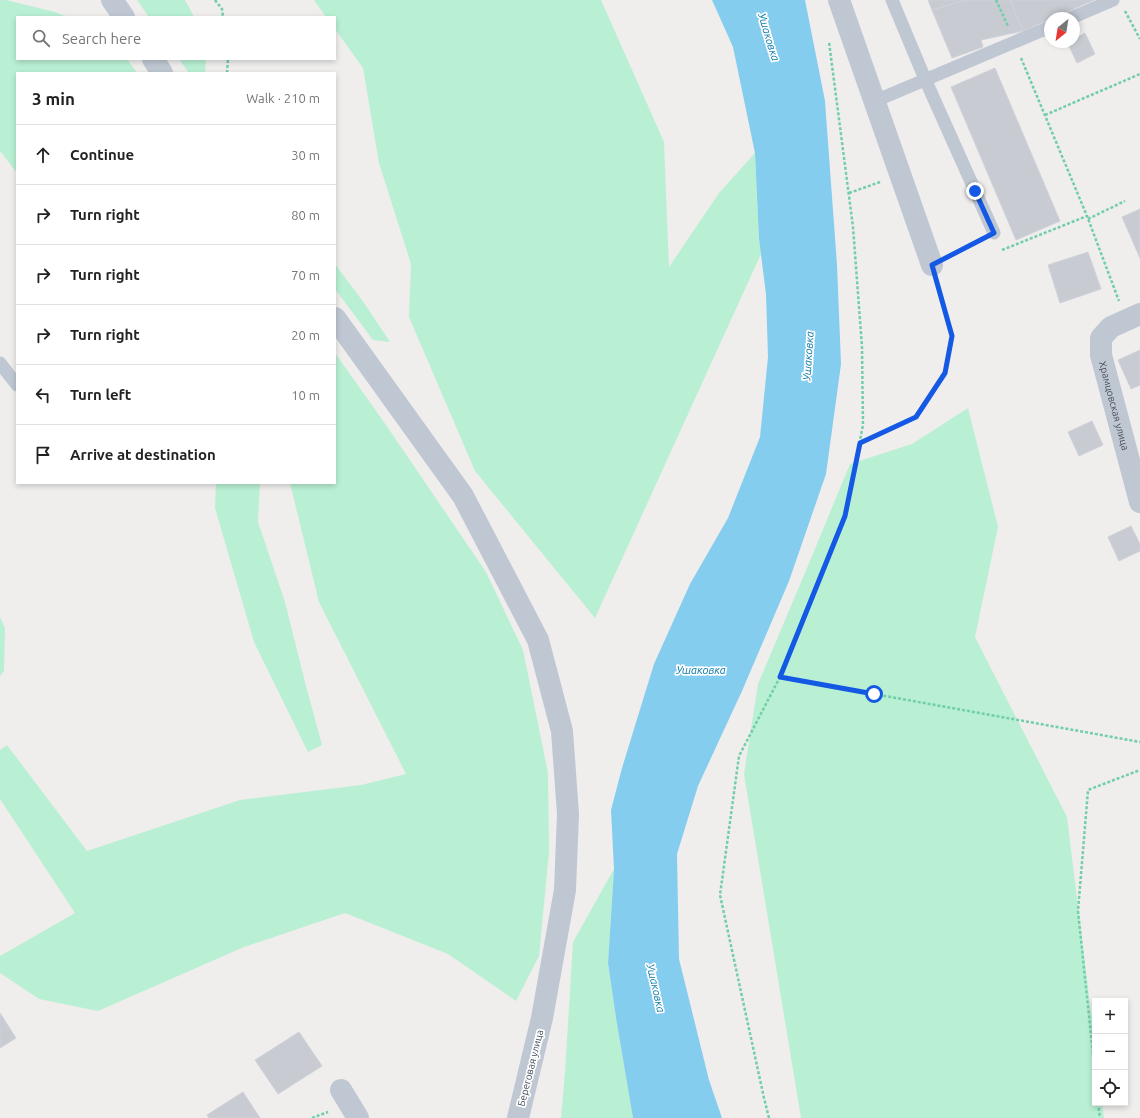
<!DOCTYPE html>
<html lang="en">
<head>
<meta charset="utf-8">
<style>
  body { margin:0; font-family:Ubuntu,sans-serif; background:#f2f2f2; color:#222 }
  .controls { position:absolute; right:12px; bottom:12px; display:grid; overflow:hidden; border-radius:0px; box-shadow:0 2px 6px #0003 }
  .controls button { width:36px; height:36px; display:grid; place-items:center; padding:0; border:0; border-bottom:1px solid #e0e0e0; background:#fff; color:#222; font:20px sans-serif }
  .compass { position:absolute; left:1044px; top:12px; width:36px; height:36px; border-radius:50%; background:#fff; box-shadow:0 2px 6px #0003; rotate:210deg }
  .stop { position:absolute; width:12px; height:12px; margin:-9px; border:3px solid #1459e3; border-radius:50%; background:#fff }
  .stop.end { background:#1459e3; border-color:#fff; box-shadow:0 1px 4px #0008 }
  .list { margin:0; padding:0; list-style:none }
  h2 { display:flex; justify-content:space-between; align-items:center; height:52px; margin:0; padding:0 16px; font-size:17px }
  h2 small { font-size:13px; font-weight:400; color:#767676 }
  .list li { display:grid; grid-template-columns:26px 1fr auto; gap:12px; align-items:center; box-sizing:border-box; height:60px; padding:0 16px; border-top:1px solid #e0e0e0 }
  .list b { display:block; font-size:15px; white-space:nowrap }
  .list em { font-size:13px; font-style:normal; color:#767676 }
  .icon { flex:none; width:22px; height:22px; fill:none; stroke:currentColor; stroke-width:2; stroke-linecap:round; stroke-linejoin:round }
  .map { position:relative; flex:none; width:1140px; height:1118px; overflow:hidden }
  .search { position:absolute; background:#fff; box-shadow:0 2px 6px #0003; left:16px; top:16px; width:320px; height:44px; display:flex; align-items:center; gap:10px; box-sizing:border-box; padding:0 14px; border-radius:0px; color:#767676; font-size:15px }
  .panel { position:absolute; background:#fff; box-shadow:0 2px 6px #0003; left:16px; top:72px; width:320px; height:412px; border-radius:0px }
  .map>svg:first-child { display:block }
  .green { fill:#b9f0d4 }
  .water { fill:#84cdee }
  .building { fill:#c9cbd3; stroke:#d0d2d9 }
  .lines { fill:none; stroke-linecap:round; stroke-linejoin:round }
  .path { stroke:#70cea9; stroke-width:2.5; stroke-dasharray:3 2; stroke-linecap:butt }
  .lane { stroke:#bfc7d3; stroke-width:13 }
  .street { stroke:#bfc7d3; stroke-width:22 }
  .route { stroke:#1459e3; stroke-width:5 }
  .labels { text-anchor:middle; stroke-width:3.5; stroke-linejoin:round; paint-order:stroke }
  .street-label { font-size:10px; fill:#454e5b; stroke:#fff }
  .water-label { font-size:11px; font-style:italic; fill:#0878aa; stroke:#fff }
</style>
</head>
<body>
<div class="map">
<svg width="1140" height="1118" viewBox="0 0 1140 1118">
  <rect width="100%" height="100%" fill="#f0eded"/>
  <g class="green">
    <path d="M0,0H6L55,12L67,17H17V59H127L137,73H17V173L0,151Z"/>
    <path d="M137,0H185L194,17H149Z"/>
    <path d="M314,0H601L664,142L669,267L719,193L755,153L759,239L761,254L595,618L475,471L409,317L411,264L379,163L363,68L335,29V17H326Z"/>
    <path d="M179,59H206L205,73H189Z"/>
    <path d="M335,264L364,303L390,342L373,340L335,289Z"/>
    <path d="M335,353L386,425L486,572L523,650L548,773L549,852L539,956L516,1001L448,954L345,913L244,947L98,1011L39,999L0,973V956L75,913L0,799V750L7,745L87,851L240,800L361,785L406,774L319,602L290,483H335Z"/>
    <path d="M968,408L998,527L975,637L1067,817L1095,1045V1103H1102L1104,1118H801L744,774L758,684L807,568L850,464L912,444Z"/>
    <path d="M216,483H260L258,522L285,602L306,686L322,745L308,752L254,642L215,508Z"/>
    <path d="M0,617L5,628L4,671L0,676Z"/>
    <path d="M614,869L608,963L616,1018L633,1118H561L565,1072L573,942Z"/>
  </g>
  <path class="water" d="M712,0H805L825,101L837,265L841,364L826,474L789,581L742,691L698,786L677,854L679,959L709,1080L722,1118H633L616,1018L608,963L614,869L611,810L622,768L654,664L690,584L728,518L760,437L768,357L766,294L759,239L755,153L733,47Z"/>
  <g class="building">
    <path d="M928,0H967L932,10Z"/>
    <path d="M967,0H1010L1023,31L981,40L983,47L952,58L932,10Z"/>
    <path d="M1010,0H1094L1053,18H1050V19L1023,31Z"/>
    <path d="M1085,33L1095,54L1077,63L1067,42H1074V39Z"/>
    <path d="M995,68L1060,221L1016,240L951,87Z"/>
    <path d="M1140,209V258L1122,217Z"/>
    <path d="M1088,252L1101,289L1060,303L1048,265Z"/>
    <path d="M1140,350V385L1131,389L1118,360Z"/>
    <path d="M1092,421L1103,445L1079,456L1068,432Z"/>
    <path d="M1131,526L1140,544V551L1119,561L1108,537Z"/>
    <path d="M0,1013L16,1038L0,1048Z"/>
    <path d="M299,1032L322,1066L278,1094L255,1060Z"/>
    <path d="M243,1092L260,1118H209L207,1115Z"/>
  </g>
  <g class="lines">
    <g class="path">
      <path d="M215,0L222,9L223,17"/>
      <path d="M996,0L1008,26"/>
      <path d="M1125,11L1140,39"/>
      <path d="M1021,58L1087,216L1119,301"/>
      <path d="M227,73L228,59"/>
      <path d="M1045,115L1140,74"/>
      <path d="M849,193L880,182"/>
      <path d="M1088,219L1125,201"/>
      <path d="M1002,250L1087,216"/>
      <path d="M951,256L980,240"/>
      <path d="M860,443L916,417L945,373L952,336L938,285"/>
      <path d="M780,677L1140,742"/>
      <path d="M1095,1073L1078,911L1088,790L1140,770"/>
      <path d="M1098,1103L1100,1118"/>
      <path d="M312,1118L328,1112"/>
      <path d="M769,1118L764,1098L720,895L739,756L780,677L845,517L863,425L862,347L853,227L829,42"/>
    </g>
    <g class="lane">
      <path d="M892,0L925,79L994,233"/>
      <path d="M1071,18L1113,0"/>
      <path d="M875,101L1050,27"/>
      <path d="M0,363L17,385"/>
    </g>
    <g class="street">
      <path d="M112,0L124,17"/>
      <path d="M839,0L932,265"/>
      <path d="M153,59L162,73"/>
      <path id="s1" d="M1140,314L1111,327L1101,338V355L1140,502"/>
      <path d="M335,318L463,496L538,640L562,731L568,814L565,890L542,1018L518,1118"/>
      <path d="M341,1090L358,1118"/>
    </g>
  </g>
  <g class="lines">
    <path class="route" d="M874,694L780,677L845,516L860,443L916,417L945,373L952,336L932,265L994,233L975,191"/>
  </g>
  <g class="labels">
    <g class="street-label">
      <text dy="4" stroke="none"><textPath href="#s1" startOffset="116">Храмцовская улица</textPath></text>
      <text transform="translate(530 1068) rotate(-76)" y="4">Береговая улица</text>
    </g>
    <g class="water-label">
      <text transform="translate(769 37) rotate(73)" y="4">Ушаковка</text>
      <text transform="translate(808 356) rotate(-86)" y="4">Ушаковка</text>
      <text x="701" y="674">Ушаковка</text>
      <text transform="translate(656 988) rotate(77)" y="4">Ушаковка</text>
    </g>
  </g>
</svg>
<div class="controls">
<button>+</button>
<button>−</button>
<button><svg class="icon" aria-label="locate" viewBox="0 0 24 24"><circle cx="12" cy="12" r="6"/><path d="M12 2v4M12 18v4M2 12h4M18 12h4"/></svg></button>
</div>
<svg class="compass" viewBox="-18 -18 36 36"><path d="M0-13l5 13h-10z" fill="#e53935"/><path d="M0 13l5-13h-10z" fill="#767676"/></svg>
<div class="stop" style="left:874px;top:694px"></div>
<div class="stop end" style="left:975px;top:191px"></div>
<div class="search"><svg class="icon" aria-label="search" viewBox="0 0 24 24"><circle cx="10" cy="10" r="6"/><path d="M15 15l6 6"/></svg>Search here</div>
<section class="panel">
<h2>3 min<small>Walk · 210 m</small></h2>
<ul class="list">
<li><svg class="icon" aria-label="ahead" viewBox="0 0 24 24"><path d="M12 20V5M6 11l6-6 6 6"/></svg><div><b>Continue</b></div><em>30 m</em></li>
<li><svg class="icon" aria-label="right" viewBox="0 0 24 24"><path d="M7 20v-9h11M14 6l5 5-5 5"/></svg><div><b>Turn right</b></div><em>80 m</em></li>
<li><svg class="icon" aria-label="right" viewBox="0 0 24 24"><path d="M7 20v-9h11M14 6l5 5-5 5"/></svg><div><b>Turn right</b></div><em>70 m</em></li>
<li><svg class="icon" aria-label="right" viewBox="0 0 24 24"><path d="M7 20v-9h11M14 6l5 5-5 5"/></svg><div><b>Turn right</b></div><em>20 m</em></li>
<li><svg class="icon" aria-label="left" viewBox="0 0 24 24"><path d="M17 20v-9H6M10 6l-5 5 5 5"/></svg><div><b>Turn left</b></div><em>10 m</em></li>
<li><svg class="icon" aria-label="arrive" viewBox="0 0 24 24"><path d="M6 21V4h12l-3 4 3 4H6"/></svg><div><b>Arrive at destination</b></div></li>
</ul>
</section>
</div>
</body>
</html>
